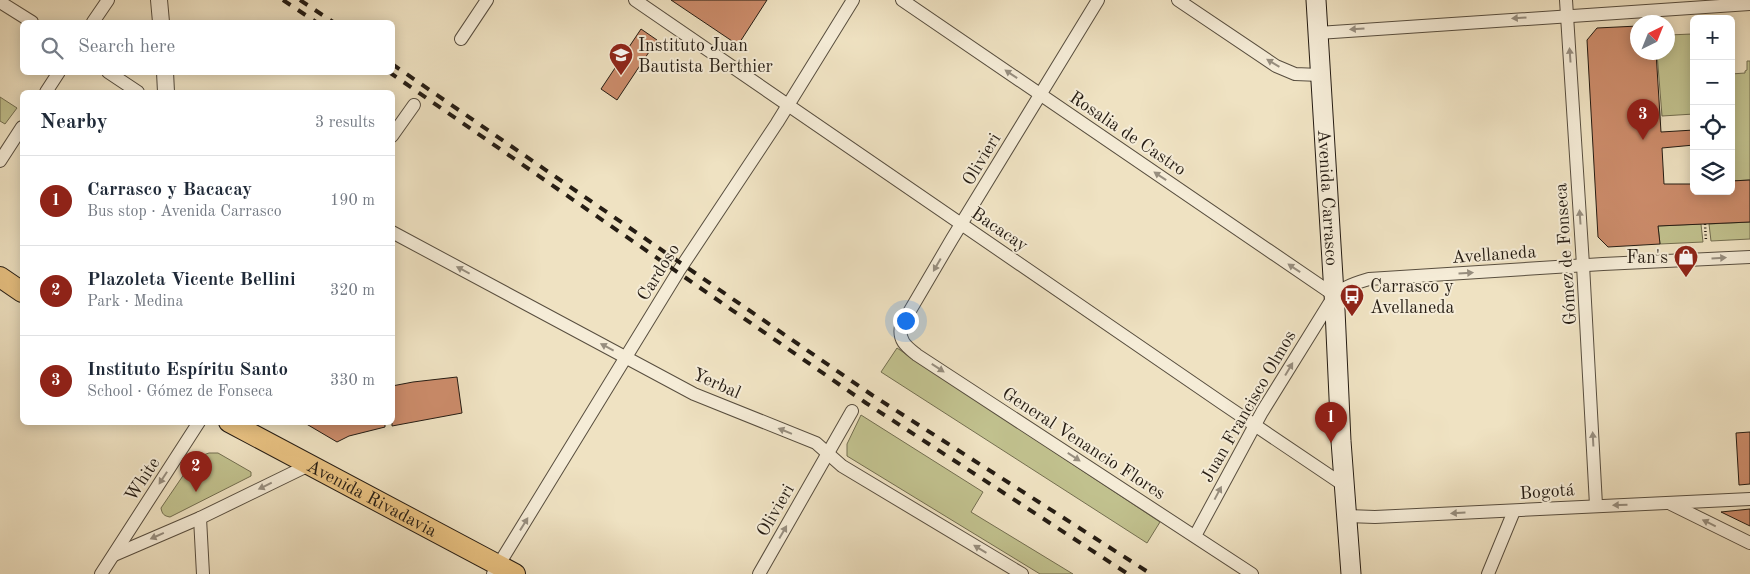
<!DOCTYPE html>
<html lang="en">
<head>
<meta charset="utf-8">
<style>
  body { margin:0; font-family:"Old Standard TT",serif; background:#f2f2f3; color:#1f2937 }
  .controls { position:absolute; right:15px; top:15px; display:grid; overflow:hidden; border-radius:8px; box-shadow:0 2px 12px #0003 }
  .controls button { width:45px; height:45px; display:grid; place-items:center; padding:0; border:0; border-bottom:1px solid #e0e1e3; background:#fff; color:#1f2937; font:25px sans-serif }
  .compass { position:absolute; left:1630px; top:15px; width:45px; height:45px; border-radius:50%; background:#fff; box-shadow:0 2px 12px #0003; rotate:43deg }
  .you { position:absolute; left:905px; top:320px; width:18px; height:18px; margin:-12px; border:4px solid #fff; border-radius:50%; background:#1a73e8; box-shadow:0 0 0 8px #1a73e833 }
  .badge { display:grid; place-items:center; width:32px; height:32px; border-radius:50%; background:#8f2418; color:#fff; font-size:16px; font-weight:700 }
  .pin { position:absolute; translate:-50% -41px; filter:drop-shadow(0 1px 2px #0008) }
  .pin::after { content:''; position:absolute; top:26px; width:18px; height:15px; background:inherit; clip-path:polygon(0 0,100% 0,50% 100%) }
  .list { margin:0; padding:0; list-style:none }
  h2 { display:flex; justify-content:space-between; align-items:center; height:65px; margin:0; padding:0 20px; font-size:21px }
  h2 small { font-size:16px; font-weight:400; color:#747a83 }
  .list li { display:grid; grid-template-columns:32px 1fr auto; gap:15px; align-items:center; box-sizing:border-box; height:90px; padding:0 20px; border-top:1px solid #e0e1e3 }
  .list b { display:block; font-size:19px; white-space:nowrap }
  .list p { margin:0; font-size:16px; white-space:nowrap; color:#747a83 }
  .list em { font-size:16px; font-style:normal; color:#747a83 }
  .icon { flex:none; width:28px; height:28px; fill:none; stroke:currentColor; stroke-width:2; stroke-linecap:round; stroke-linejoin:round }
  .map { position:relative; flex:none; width:1750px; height:574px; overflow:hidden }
  .search { position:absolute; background:#fff; box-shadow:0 2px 12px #0003; left:20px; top:20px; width:375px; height:55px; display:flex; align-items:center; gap:12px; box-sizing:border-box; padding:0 18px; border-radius:8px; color:#747a83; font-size:19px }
  .panel { position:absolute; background:#fff; box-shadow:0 2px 12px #0003; left:20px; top:90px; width:375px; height:335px; border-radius:8px }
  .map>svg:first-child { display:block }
  .green { fill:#c1c18e; stroke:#736e50 }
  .building { fill:#cc8c6b; stroke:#251c13 }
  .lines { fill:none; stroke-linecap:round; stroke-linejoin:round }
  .minor-casing { stroke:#584e3f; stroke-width:14 }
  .tertiary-casing { stroke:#584e3f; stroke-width:18 }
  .secondary-casing { stroke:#251c13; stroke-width:21 }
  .primary-casing { stroke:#251c13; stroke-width:22 }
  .path { stroke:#251c13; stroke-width:2.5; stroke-dasharray:1 2.5; stroke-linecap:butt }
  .minor { stroke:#f5ecd7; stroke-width:12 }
  .tertiary { stroke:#f5ecd7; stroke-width:16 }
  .secondary { stroke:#f5ecd7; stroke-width:19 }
  .primary { stroke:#e8c181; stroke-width:20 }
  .rail { stroke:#251c13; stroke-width:4; stroke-dasharray:9 9; stroke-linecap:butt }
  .oneway { fill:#978e7f }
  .labels { text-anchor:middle; stroke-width:4; stroke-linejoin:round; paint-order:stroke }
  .poi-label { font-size:18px; fill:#251c13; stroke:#f5ecd7; text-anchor:start }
  .street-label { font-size:18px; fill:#251c13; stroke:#f5ecd7 }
</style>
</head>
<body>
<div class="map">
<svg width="1750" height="574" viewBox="0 0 1750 574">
  <rect width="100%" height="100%" fill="#efe2c2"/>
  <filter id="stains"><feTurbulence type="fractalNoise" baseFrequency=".004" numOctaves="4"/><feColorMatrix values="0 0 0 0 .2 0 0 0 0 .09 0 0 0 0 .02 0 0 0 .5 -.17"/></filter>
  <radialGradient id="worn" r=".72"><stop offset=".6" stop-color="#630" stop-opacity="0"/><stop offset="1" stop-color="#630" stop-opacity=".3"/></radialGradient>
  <g class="green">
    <path d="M1692,34L1694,114L1662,116L1657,53L1668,52V35Z"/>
    <path d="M1747,61H1750V180L1731,181V74L1745,73V71L1747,70Z"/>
    <path d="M0,97L17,108L5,124L0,121Z"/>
    <path d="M1750,222V239L1711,241L1709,224Z"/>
    <path d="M1701,224L1703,242L1660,244L1658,226Z"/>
    <path d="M897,348L1160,522L1147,543L881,372Z"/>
    <path d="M861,415L983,492L971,512L1073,574H1040L847,456V444Z"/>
    <path d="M209,453H218L251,472V476L170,517C164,516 162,514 161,508L195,458Z"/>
  </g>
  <g class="building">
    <path d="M671,0H767L738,45Z"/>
    <path d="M1638,26V52H1656L1661,132L1694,130V145L1662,148L1664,184H1694V191H1731V181L1750,180V222L1658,226L1660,244L1608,247L1598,237L1587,40L1597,28Z"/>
    <path d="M641,29L657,40L617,100L601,89Z"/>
    <path d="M457,377L462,413L392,426V386L413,382Z"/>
    <path d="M303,422H385V427L349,436L337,442Z"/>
    <path d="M1750,432V484L1739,485L1736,433Z"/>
    <path d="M1750,509V526L1721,512Z"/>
  </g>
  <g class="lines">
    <defs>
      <g id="minor">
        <path d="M635,0L1222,403L1345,486"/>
        <path d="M902,0L1334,295"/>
        <path d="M1098,0L952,239L901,326C898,341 907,347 917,355L1252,574"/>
        <path d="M1178,0L1276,66L1295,74L1320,75"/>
        <path d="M1566,0L1583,265L1596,505"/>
        <path d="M0,2L32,22"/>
        <path d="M93,22L108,0"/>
        <path d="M1318,33L1750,4"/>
        <path d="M461,39L487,0"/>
        <path d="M108,72L138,92"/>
        <path d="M46,92L59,72"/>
        <path d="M392,136L414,105"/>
        <path d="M0,161L22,127"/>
        <path d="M392,232L694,394L816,443L842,466L1022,574"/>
        <path d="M1671,504L1750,543"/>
        <path d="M1347,516L1375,517L1750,499"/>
        <path d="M200,518L203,574"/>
        <path d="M1195,536L1262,412L1329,304C1339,288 1352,284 1369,279L1603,264L1750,257"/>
        <path d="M114,555L200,518L309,465"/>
        <path d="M101,574L199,422"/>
        <path d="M493,574L678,272L777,123L853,0"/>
        <path d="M759,574L852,411"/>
        <path d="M1488,574L1514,511"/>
      </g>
      <g id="tertiary">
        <path d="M159,0L161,22"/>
        <path d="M165,72L166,92"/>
      </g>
      <g id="secondary">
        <path id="s1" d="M1316,0L1335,310L1341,441L1351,574"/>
      </g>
      <g id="primary">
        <path d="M0,277L22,292"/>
        <path id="s2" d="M229,422L515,574"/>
      </g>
    </defs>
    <use href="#minor" class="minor-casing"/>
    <use href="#tertiary" class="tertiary-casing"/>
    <use href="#secondary" class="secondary-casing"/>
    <use href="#primary" class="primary-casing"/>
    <path class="path" d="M1705,224L1706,241"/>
    <use href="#minor" class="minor"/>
    <use href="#tertiary" class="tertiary"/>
    <use href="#secondary" class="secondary"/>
    <use href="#primary" class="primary"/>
    <g class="rail">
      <path d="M283,0L316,22"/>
      <path d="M300,0L333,22"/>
      <path d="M392,64L872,395L1151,574"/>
      <path d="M389,72L866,403L1128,574"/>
    </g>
  </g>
  <defs><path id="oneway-solid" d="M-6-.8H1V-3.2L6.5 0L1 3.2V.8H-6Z" transform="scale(1.25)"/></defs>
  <g class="oneway">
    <use href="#oneway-solid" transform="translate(1519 18) rotate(176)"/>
    <use href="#oneway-solid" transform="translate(1357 29) rotate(176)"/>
    <use href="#oneway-solid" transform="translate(1570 55) rotate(-94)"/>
    <use href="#oneway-solid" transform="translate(1273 63) rotate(-149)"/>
    <use href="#oneway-solid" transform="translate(1011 74) rotate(-146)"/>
    <use href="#oneway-solid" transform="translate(1160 176) rotate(-146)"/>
    <use href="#oneway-solid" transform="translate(1580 217) rotate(-94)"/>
    <use href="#oneway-solid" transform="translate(1719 258) rotate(-3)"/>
    <use href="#oneway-solid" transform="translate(937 265) rotate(120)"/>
    <use href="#oneway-solid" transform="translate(1294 268) rotate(-146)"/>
    <use href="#oneway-solid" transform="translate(463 270) rotate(-152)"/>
    <use href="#oneway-solid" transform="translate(1466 273) rotate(-4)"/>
    <use href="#oneway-solid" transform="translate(607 347) rotate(-152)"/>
    <use href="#oneway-solid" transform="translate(938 368) rotate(33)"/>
    <use href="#oneway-solid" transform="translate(1289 369) rotate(-59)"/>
    <use href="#oneway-solid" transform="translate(785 431) rotate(-158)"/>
    <use href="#oneway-solid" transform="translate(1593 439) rotate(-93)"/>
    <use href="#oneway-solid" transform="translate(1074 457) rotate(33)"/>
    <use href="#oneway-solid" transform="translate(163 478) rotate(123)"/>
    <use href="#oneway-solid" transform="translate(265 486) rotate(154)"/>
    <use href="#oneway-solid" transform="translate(1218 493) rotate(-62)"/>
    <use href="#oneway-solid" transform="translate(1620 505) rotate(178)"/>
    <use href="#oneway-solid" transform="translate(1458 513) rotate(177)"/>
    <use href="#oneway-solid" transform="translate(1709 523) rotate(-154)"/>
    <use href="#oneway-solid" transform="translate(524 524) rotate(-58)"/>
    <use href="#oneway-solid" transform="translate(783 532) rotate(-60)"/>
    <use href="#oneway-solid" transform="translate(157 536) rotate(156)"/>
    <use href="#oneway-solid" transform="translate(980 549) rotate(-149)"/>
  </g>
  <defs>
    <symbol id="school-pin" viewBox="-11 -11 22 30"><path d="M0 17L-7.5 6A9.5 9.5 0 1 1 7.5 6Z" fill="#8f2418" stroke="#f5ecd7"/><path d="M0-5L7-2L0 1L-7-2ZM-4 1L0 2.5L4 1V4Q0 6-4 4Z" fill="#fff"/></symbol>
    <symbol id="shop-pin" viewBox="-11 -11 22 30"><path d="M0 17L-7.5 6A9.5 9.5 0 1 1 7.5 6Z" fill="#8f2418" stroke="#f5ecd7"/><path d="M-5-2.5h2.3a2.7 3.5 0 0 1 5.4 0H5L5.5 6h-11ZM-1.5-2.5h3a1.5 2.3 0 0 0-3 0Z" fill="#fff"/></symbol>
    <symbol id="bus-pin" viewBox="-11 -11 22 30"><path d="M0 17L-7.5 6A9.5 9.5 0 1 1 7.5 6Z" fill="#8f2418" stroke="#f5ecd7"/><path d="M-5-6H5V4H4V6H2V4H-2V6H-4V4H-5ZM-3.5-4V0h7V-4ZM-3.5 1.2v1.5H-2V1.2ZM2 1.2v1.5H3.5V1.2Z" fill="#fff"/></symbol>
  </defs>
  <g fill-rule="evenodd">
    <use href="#school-pin" x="607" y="41" width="28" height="38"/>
    <use href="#shop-pin" x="1672" y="243" width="28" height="38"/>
    <use href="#bus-pin" x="1338" y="282" width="28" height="38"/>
  </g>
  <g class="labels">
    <g class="poi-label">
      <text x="638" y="51">Instituto Juan<tspan x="638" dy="21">Bautista Berthier</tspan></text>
      <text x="1668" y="263" text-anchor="end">Fan's</text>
      <text x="1370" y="292">Carrasco y<tspan x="1370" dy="21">Avellaneda</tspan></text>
    </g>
    <g class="street-label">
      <text transform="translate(1128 133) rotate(34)" y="6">Rosalia de Castro</text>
      <text transform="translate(981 159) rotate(-59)" y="6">Olivieri</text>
      <text dy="6" stroke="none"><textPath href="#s1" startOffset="198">Avenida Carrasco</textPath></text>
      <text transform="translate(1000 229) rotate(34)" y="6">Bacacay</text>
      <text transform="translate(1494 254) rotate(-4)" y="6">Avellaneda</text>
      <text transform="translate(1565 254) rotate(-94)" y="6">Gómez de Fonseca</text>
      <text transform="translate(658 272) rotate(-58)" y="6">Cardoso</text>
      <text transform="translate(717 383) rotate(24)" y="6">Yerbal</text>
      <text transform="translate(1248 406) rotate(-60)" y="6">Juan Francisco Olmos</text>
      <text transform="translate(1084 443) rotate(33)" y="6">General Venancio Flores</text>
      <text transform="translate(142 479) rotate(-57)" y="6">White</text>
      <text transform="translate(1547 491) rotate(-4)" y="6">Bogotá</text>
      <text dy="6" stroke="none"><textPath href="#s2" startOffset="162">Avenida Rivadavia</textPath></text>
      <text transform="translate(775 510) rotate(-60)" y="6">Olivieri</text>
    </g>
  </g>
  <rect width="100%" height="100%" filter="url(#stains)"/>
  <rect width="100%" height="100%" fill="url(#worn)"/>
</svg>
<div class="controls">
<button>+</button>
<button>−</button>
<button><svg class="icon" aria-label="locate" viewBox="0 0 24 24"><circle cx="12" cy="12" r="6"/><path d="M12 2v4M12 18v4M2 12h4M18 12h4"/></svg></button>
<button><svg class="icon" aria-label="layers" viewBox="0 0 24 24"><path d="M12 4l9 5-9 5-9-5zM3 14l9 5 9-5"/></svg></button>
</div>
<svg class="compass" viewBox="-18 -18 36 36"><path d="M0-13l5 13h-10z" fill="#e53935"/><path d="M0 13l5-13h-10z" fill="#747a83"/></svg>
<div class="you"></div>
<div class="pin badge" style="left:1331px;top:443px">1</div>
<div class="pin badge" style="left:196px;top:492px">2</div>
<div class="pin badge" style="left:1643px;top:140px">3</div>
<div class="search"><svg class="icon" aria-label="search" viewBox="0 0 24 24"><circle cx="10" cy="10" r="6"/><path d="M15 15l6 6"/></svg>Search here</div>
<section class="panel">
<h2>Nearby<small>3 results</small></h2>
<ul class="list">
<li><span class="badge">1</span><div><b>Carrasco y Bacacay</b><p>Bus stop · Avenida Carrasco</p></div><em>190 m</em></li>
<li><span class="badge">2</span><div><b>Plazoleta Vicente Bellini</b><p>Park · Medina</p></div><em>320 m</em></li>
<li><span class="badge">3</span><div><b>Instituto Espíritu Santo</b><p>School · Gómez de Fonseca</p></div><em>330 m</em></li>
</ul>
</section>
</div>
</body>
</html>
